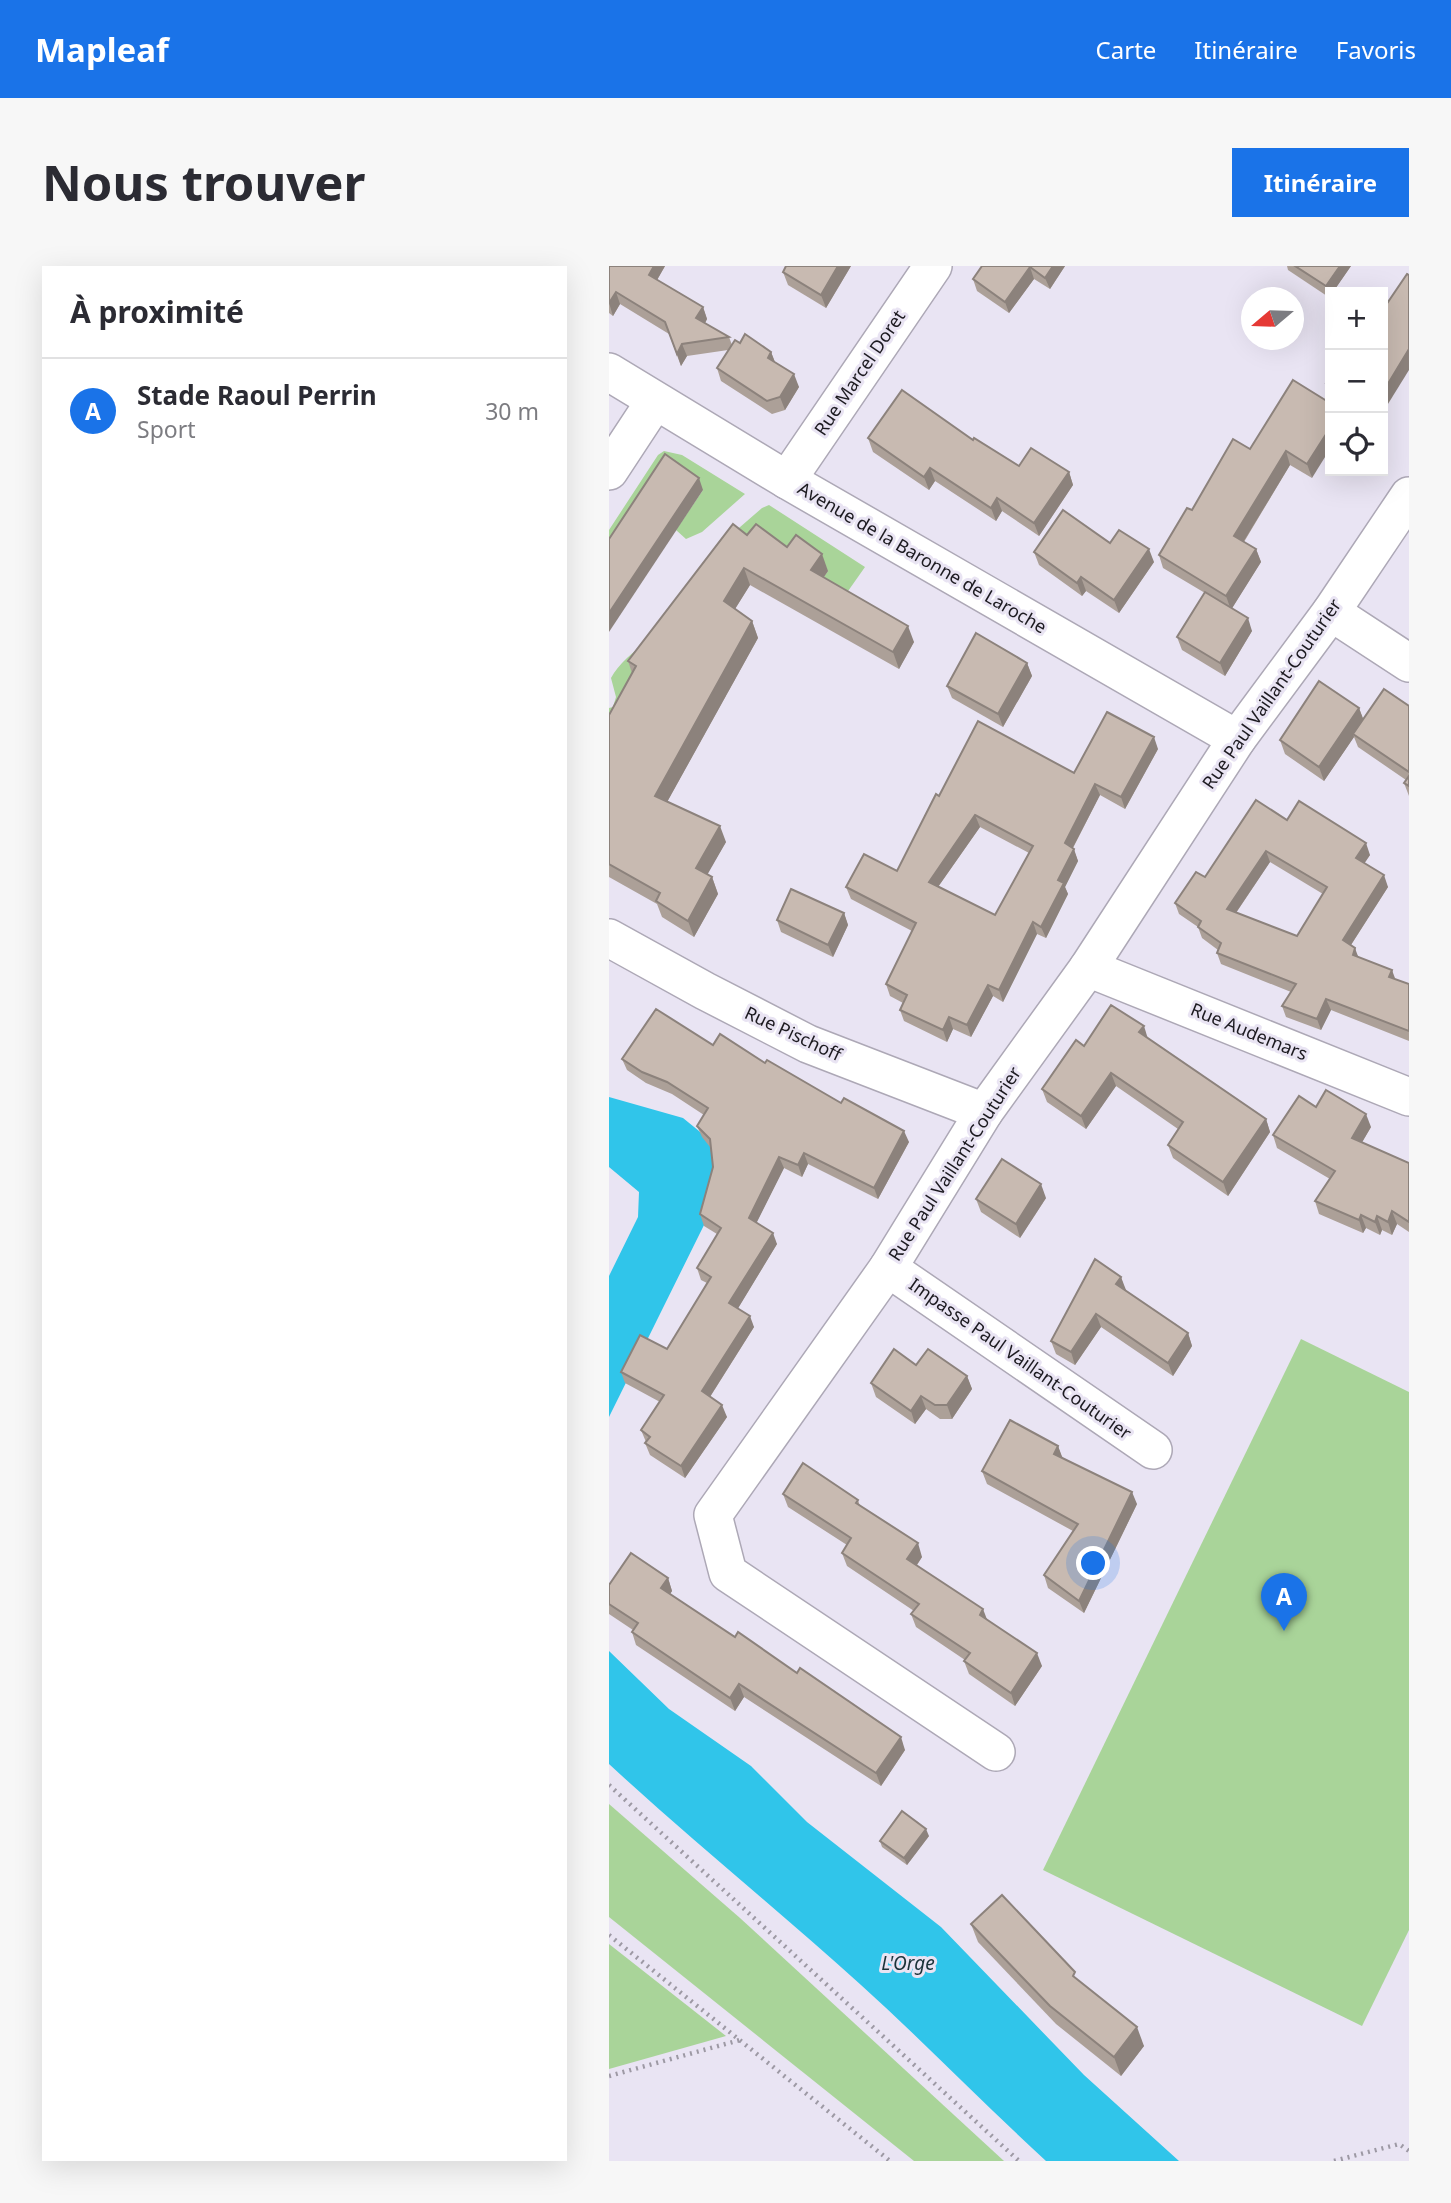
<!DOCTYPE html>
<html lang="fr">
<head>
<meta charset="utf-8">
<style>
  body { margin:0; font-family:"Noto Sans",sans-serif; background:#f7f7f7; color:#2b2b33 }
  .controls { position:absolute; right:21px; top:21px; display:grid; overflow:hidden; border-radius:0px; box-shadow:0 7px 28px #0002 }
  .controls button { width:63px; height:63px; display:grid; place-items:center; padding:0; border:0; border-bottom:2px solid #e1e1e2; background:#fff; color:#2b2b33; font:35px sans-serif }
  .compass { position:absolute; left:632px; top:21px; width:63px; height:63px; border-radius:50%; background:#fff; box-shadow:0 7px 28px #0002; rotate:251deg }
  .you { position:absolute; left:485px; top:1298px; width:24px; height:24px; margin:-18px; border:5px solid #fff; border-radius:50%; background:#1a73e8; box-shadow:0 0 0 10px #1a73e833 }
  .badge { display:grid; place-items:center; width:46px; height:46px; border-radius:50%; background:#1a73e8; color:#fff; font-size:23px; font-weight:700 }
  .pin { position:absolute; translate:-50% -58px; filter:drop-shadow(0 2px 4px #0008) }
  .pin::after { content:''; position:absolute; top:37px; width:24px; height:21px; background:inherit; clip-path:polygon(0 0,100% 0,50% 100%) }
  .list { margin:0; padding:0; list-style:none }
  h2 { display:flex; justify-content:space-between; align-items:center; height:91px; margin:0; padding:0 28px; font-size:30px }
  h2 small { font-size:23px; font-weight:400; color:#7c7c81 }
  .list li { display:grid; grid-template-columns:46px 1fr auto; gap:21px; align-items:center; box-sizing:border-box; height:105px; padding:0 28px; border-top:2px solid #e1e1e2 }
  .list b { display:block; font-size:26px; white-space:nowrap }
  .list p { margin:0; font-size:23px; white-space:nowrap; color:#7c7c81 }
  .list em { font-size:23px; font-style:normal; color:#7c7c81 }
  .icon { flex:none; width:38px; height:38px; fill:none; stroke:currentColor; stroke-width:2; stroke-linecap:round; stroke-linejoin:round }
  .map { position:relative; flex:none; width:800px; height:1895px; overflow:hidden; border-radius:0px }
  header { display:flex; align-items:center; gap:42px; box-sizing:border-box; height:98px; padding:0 35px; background:#1a73e8; color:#fff }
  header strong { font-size:33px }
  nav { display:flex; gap:38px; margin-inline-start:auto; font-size:24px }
  .intro { display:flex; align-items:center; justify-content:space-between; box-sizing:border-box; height:168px; padding:0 42px }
  h1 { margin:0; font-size:49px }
  .button { padding:18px 32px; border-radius:0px; background:#1a73e8; color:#fff; font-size:24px; font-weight:700 }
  main { display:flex; gap:42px; padding:0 42px }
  aside { flex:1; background:#fff; border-radius:0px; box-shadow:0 7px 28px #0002 }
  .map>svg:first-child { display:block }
  .green { fill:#a9d499 }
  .water { fill:#30c5ea }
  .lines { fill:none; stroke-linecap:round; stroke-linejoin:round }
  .minor-casing { stroke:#ada8b6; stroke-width:40 }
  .path { stroke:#9d99a4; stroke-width:4.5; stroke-dasharray:2 5; stroke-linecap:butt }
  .minor { stroke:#fff; stroke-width:37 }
  .wall { fill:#aca098; fill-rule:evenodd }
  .shaded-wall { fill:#8c827c }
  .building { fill:#c8bab1; stroke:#8c827c; stroke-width:2; fill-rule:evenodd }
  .labels { text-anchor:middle; stroke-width:6; stroke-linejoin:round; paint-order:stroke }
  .street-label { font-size:18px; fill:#1c1a20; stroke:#e9e4f3 }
  .water-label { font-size:19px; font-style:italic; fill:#1a3238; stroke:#e9e4f3 }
</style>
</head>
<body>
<header>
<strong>Mapleaf</strong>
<nav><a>Carte</a><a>Itinéraire</a><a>Favoris</a></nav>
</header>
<div class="intro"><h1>Nous trouver</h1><a class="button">Itinéraire</a></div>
<main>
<aside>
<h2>À proximité<small></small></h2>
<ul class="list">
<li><span class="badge">A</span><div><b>Stade Raoul Perrin</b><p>Sport</p></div><em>30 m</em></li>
</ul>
</aside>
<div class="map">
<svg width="800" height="1895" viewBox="0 0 800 1895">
  <rect width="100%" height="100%" fill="#e9e4f3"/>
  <g class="green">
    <path d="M55,185L73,189L136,228L93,266L77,273L67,264L94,224L0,292V264L49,189Z"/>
    <path d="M160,239L256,301L225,345L202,328L219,305L154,275L0,477V442L4,441L7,431L2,412C9,399 25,384 38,377L123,268L153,242Z"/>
    <path d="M692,1073L800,1126V1664L753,1760L434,1604Z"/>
    <path d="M0,1538L131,1652L395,1895H305L0,1651Z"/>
    <path d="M0,1678L117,1770L0,1803Z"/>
  </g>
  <g class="water">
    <path d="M0,831L74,852L90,865L106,884L96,957L0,1151V1010L29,951L30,926L0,901Z"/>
    <path d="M0,1385L60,1443L142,1500L198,1556L332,1661L475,1809L570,1895H437C374,1837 315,1776 252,1719C169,1644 82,1574 0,1498Z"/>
  </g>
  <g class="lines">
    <defs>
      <g id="minor">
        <path d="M0,106L178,214L628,473"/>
        <path d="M0,205L46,135"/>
        <path d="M178,214L324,0"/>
        <path d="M722,346L800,397"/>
        <path d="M0,672L96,725L199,778L375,846"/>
        <path d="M479,702L800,831"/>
        <path d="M279,1002L544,1184"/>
        <path d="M387,1486L119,1307L104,1249L279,1002L375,846L479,702L628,473L722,346L800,230"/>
      </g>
    </defs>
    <use href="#minor" class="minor-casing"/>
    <g class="path">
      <path d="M0,1519L410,1895"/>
      <path d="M0,1669L281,1895"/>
      <path d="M0,1810L131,1774"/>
      <path d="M725,1895L790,1878L800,1885"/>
    </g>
    <use href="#minor" class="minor"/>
  </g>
  <g class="wall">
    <path d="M0,0H56L48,14L94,41L98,53L96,57L120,71L123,79L131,77L162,86L166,96L190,121L176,144L163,148L112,115L108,102L119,84L78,90L72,100L60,68L11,38L4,50L0,47Z"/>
    <path d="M242,0L217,42L179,19L174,6Z"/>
    <path d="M373,0H456L441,23L425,13L400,47L368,25L364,13Z"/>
    <path d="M678,0H742L724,26H721V32L679,4Z"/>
    <path d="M721,110V128L717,117Z"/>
    <path d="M684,114L703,212L681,199L635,276L647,283L652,296L623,342L643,365L616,410L573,384L568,371L596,327L554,302L550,289L641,183Z"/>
    <path d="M259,172L364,174L410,200L460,206L464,219L430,270L393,245L387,255L326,215L320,224L264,186Z"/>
    <path d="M138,269L178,281L219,305L214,312L305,376L290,403L141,319L126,343L143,355L149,372L58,536L117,576L98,608L103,611L109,628L85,671L53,651L48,638L0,611V449L23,407L19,395Z"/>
    <path d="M501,277L545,296L510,347L477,325L473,330L430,299L425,286Z"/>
    <path d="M418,397L423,410L394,461L343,432L338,420Z"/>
    <path d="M800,440V530L795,517L797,514L749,481L745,471L715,515L676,488L671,474L750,442L754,453Z"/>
    <path d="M549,483L516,543L491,529L464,582L469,595L456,621L459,628L437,672L428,668L394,736L384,730L362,771L344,763L338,776L295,755L291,744L294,737L281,730L277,718L303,665L242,633L237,621L288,605L330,530L465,507ZM371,561L420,587L386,649L329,621Z"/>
    <path d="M678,554L761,589L755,597L779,621L742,679L749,691L786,713L800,718V775L722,744L712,764L677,751L673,740L682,726L612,698L608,687L609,684L593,672L589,661L570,648L566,637L596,611ZM661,596L714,628L688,670L627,647Z"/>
    <path d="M235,647L239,659L224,691L172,666L168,654Z"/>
    <path d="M539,772L657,853L661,866L619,930L564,892L559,879L569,863L507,820L477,863L438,836L433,823L475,780Z"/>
    <path d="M104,779L156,797L300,876L269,933L199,898L193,911L175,902L147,957L168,978L129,1042L145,1061L101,1131L118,1151L76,1212L41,1189L36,1177L37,1176L32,1164L51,1136L16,1117L12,1106L58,1083L98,1017L92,1014L88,1002L108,968L95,960L91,948L104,901L101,881L93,871L88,860L95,849L63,828L37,817L18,804L13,793Z"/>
    <path d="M762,861L753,876L800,897V966L788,958L783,969L773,964L771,969L757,962L754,967L710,948L706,935L721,913L668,882L664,869Z"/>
    <path d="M437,932L411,972L372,946L367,933Z"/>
    <path d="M512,1011L516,1025L579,1067L583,1080L564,1110L492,1061L466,1099L447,1088L442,1075Z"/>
    <path d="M307,1099L358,1110L363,1123L343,1153H331L317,1143L306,1158L267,1131L262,1117Z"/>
    <path d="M449,1180L453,1192L528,1238L475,1347L439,1322L435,1309L464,1265L378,1218L373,1205Z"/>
    <path d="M174,1228L249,1234L251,1240L313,1291L308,1299L378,1353L433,1400L406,1440L360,1408L355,1395L356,1394L307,1361L302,1348L305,1345L238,1300L233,1287L238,1279L179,1241Z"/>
    <path d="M59,1312L63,1325L61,1328L296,1484L272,1520L135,1431L126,1445L27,1379L23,1366L24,1364L0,1348V1319Z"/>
    <path d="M320,1570L298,1599L273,1581L271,1575Z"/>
    <path d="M362,1658L470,1715L535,1780L512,1810L447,1758L369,1676Z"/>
  </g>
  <g class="shaded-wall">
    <path d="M45,0H56L44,21L40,9Z"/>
    <path d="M229,0H242L217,42L212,29Z"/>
    <path d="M444,0H456L441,23L436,12Z"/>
    <path d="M731,0H742L724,26H721V32L717,20Z"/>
    <path d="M421,1L425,13L400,47L396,36Z"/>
    <path d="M7,26L11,38L4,50L0,37Z"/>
    <path d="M94,41L98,53L92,65L87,52Z"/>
    <path d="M73,78L78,90L72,100L68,88Z"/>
    <path d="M800,83V104L774,146V126Z"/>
    <path d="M162,86L167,99L159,92Z"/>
    <path d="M185,108L190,121L176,144L171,131Z"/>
    <path d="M721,162V183L703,212L698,198Z"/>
    <path d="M677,185L681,199L630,283L625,270Z"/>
    <path d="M321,202L326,215L320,224L315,211Z"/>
    <path d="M460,206L464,219L430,270L425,257Z"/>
    <path d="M90,212L94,224L0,366V347Z"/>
    <path d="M388,232L393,245L387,255L382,242Z"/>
    <path d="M540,283L545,296L510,347L505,334Z"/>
    <path d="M647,283L652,296L622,344L617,330Z"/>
    <path d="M213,288L219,305L208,321L202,304Z"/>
    <path d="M135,302L141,319L121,351L115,335Z"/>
    <path d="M472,311L477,325L473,330L468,317Z"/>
    <path d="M639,352L643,365L616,410L611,397Z"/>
    <path d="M143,355L149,372L52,547L46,530Z"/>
    <path d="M299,360L305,376L290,403L284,386Z"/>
    <path d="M418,397L423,410L394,461L389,448Z"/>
    <path d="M750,442L755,455L744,468L745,471L715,515L710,501Z"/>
    <path d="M545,471L549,483L516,543L512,531Z"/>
    <path d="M486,518L491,529L460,589L456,577Z"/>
    <path d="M366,549L371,561L324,628L320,616Z"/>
    <path d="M111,560L117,576L93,618L87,602Z"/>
    <path d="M757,577L761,589L751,604L747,592Z"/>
    <path d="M465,583L469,595L456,621L459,628L437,672L432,661L449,614Z"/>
    <path d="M657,585L661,596L622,654L618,643Z"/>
    <path d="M775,609L779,621L738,685L734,674Z"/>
    <path d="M103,611L109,628L85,671L79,655Z"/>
    <path d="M235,647L239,659L224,691L219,679Z"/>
    <path d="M424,656L428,668L394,736L390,724Z"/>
    <path d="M746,682L750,693L744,689Z"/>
    <path d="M783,704L787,715L780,711Z"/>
    <path d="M379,719L384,730L362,771L358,759Z"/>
    <path d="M717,733L722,744L712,764L708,753Z"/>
    <path d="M340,751L344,763L338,776L334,764Z"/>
    <path d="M535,760L539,773L530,766Z"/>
    <path d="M502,807L507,820L477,863L472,850Z"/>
    <path d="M757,848L762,861L748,885L743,872Z"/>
    <path d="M657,853L661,866L619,930L614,916Z"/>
    <path d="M295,865L300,876L269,933L265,922Z"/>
    <path d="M195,887L199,898L193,911L189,899Z"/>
    <path d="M170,891L175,902L144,964L140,952Z"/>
    <path d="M432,918L437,932L411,972L407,958Z"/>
    <path d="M783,945L788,958L783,969L779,956Z"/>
    <path d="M752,949L757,962L754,967L750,954Z"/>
    <path d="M768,950L773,964L771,969L766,956Z"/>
    <path d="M164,967L168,978L125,1049L120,1037Z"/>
    <path d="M512,1011L517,1024L512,1032L507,1018Z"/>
    <path d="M487,1048L492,1061L466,1099L462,1086Z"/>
    <path d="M141,1050L145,1061L97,1137L93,1125Z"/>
    <path d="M579,1067L583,1080L564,1110L559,1097Z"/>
    <path d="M358,1110L363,1123L343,1153L338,1139Z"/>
    <path d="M312,1130L317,1143L306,1158L302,1145Z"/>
    <path d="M113,1139L118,1151L76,1212L72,1200Z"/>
    <path d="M449,1180L454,1193L445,1188Z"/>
    <path d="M523,1226L528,1238L475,1347L470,1335Z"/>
    <path d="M309,1277L313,1291L303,1306L298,1293Z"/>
    <path d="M59,1312L63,1325L56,1335L52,1322Z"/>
    <path d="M374,1343L379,1356L371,1349Z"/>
    <path d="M428,1387L433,1400L406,1440L402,1427Z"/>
    <path d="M130,1418L135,1431L126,1445L121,1432Z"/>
    <path d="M292,1471L296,1484L272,1520L267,1507Z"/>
    <path d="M317,1563L320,1570L298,1599L295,1592Z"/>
    <path d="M528,1761L535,1780L512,1810L505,1791Z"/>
  </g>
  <g class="building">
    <path d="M0,0H45L40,9L94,41L87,52L120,71L73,78L68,88L56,56L7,26L0,37Z"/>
    <path d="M177,0H229L212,29L174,6Z"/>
    <path d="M373,0H444L436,12L421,1L396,36L364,13Z"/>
    <path d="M686,0H731L717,20Z"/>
    <path d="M798,8L800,9V83L774,126V32L779,36Z"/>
    <path d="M136,68L162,86L159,92L185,108L171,131L158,135L108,102L126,74L131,77Z"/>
    <path d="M721,110V119L717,117Z"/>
    <path d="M684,114L721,137V162L698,198L677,185L625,270L647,283L617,330L550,289L578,242L583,244L624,173L641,183Z"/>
    <path d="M293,124L364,174L365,172L410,200L422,182L460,206L425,257L388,232L382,242L321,202L315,211L259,172Z"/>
    <path d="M56,188L90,212L0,347V273Z"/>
    <path d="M454,244L501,277L510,264L540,283L505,334L472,311L468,317L425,286Z"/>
    <path d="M124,258L138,269L147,258L178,281L187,269L213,288L202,304L299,360L284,386L135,302L115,335L143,355L46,530L111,560L87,602L103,611L79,655L47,635L51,627L0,598V449L27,400L19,395Z"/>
    <path d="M596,326L639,352L611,397L568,371Z"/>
    <path d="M367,367L418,397L389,448L338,420Z"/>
    <path d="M710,415L750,442L710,501L671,474Z"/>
    <path d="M775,423L800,440V506L744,468Z"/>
    <path d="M498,446L545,471L512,531L486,518L456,577L465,583L449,614L455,617L432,661L424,656L390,724L379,719L358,759L340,751L334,764L291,744L298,729L277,718L307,657L237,621L255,588L288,605L327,528L330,530L369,455L465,507ZM366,549L424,580L386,649L320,616Z"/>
    <path d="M800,510V520L795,517Z"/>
    <path d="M647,534L678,554L690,535L757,577L747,592L775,609L734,674L746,682L744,689L783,704L780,711L800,718V765L717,733L708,753L673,740L687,718L608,687L612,677L589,661L592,655L566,637L587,606L596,611ZM657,585L718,621L688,670L618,643Z"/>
    <path d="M182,623L235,647L219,679L168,654Z"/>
    <path d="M502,739L535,760L530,766L657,853L614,916L559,879L574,856L502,807L472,850L433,823L467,774L475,780Z"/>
    <path d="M47,743L104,779L111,768L156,797L158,794L232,837L235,832L295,865L265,922L195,887L189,899L170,891L140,952L164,967L120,1037L141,1050L93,1125L113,1139L72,1200L36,1177L41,1171L32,1164L55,1129L12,1106L31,1069L58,1083L102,1011L88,1002L112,962L91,948L104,901L101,873L88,860L99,842L58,816L33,806L13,793Z"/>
    <path d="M717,824L757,848L743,872L800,897V956L783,945L779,956L768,950L766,956L752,949L750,954L706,935L726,905L664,869L690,830L707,841Z"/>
    <path d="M393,893L432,918L407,958L367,933Z"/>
    <path d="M486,993L512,1011L507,1018L579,1067L559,1097L487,1048L462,1086L442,1075Z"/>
    <path d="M285,1083L307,1099L319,1083L358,1110L338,1139H326L312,1130L302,1145L262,1117Z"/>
    <path d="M401,1154L449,1180L445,1188L523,1226L470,1335L435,1309L469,1258L373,1205Z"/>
    <path d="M194,1197L249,1234L247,1237L309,1277L298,1293L374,1343L371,1349L428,1387L402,1427L355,1395L361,1387L302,1348L310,1338L233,1287L242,1272L174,1228Z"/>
    <path d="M22,1287L59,1312L52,1322L126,1371L129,1366L188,1407L191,1402L292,1471L267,1507L130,1418L121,1432L23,1366L29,1357L0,1338V1319Z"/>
    <path d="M293,1545L317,1563L295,1592L271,1575Z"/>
    <path d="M393,1629L466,1706L464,1710L528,1761L505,1791L441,1740L362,1658Z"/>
  </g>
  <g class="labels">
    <g class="street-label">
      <text transform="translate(251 107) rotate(-56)" y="6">Rue Marcel Doret</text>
      <text transform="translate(313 292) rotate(30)" y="6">Avenue de la Baronne de Laroche</text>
      <text transform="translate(663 428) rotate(-55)" y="6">Rue Paul Vaillant-Couturier</text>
      <text transform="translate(640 766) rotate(22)" y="6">Rue Audemars</text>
      <text transform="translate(184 768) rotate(25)" y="6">Rue Pischoff</text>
      <text transform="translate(346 898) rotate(-57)" y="6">Rue Paul Vaillant-Couturier</text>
      <text transform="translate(411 1093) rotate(35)" y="6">Impasse Paul Vaillant-Couturier</text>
    </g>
    <g class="water-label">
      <text x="299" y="1704">L'Orge</text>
    </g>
  </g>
</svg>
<div class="controls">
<button>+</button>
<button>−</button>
<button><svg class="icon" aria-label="locate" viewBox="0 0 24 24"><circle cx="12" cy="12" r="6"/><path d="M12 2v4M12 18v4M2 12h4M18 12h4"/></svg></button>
</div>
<svg class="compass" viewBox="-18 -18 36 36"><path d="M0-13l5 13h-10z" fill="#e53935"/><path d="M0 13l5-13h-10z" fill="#7c7c81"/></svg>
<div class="you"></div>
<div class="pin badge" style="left:675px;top:1365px">A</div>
</div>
</main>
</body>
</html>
